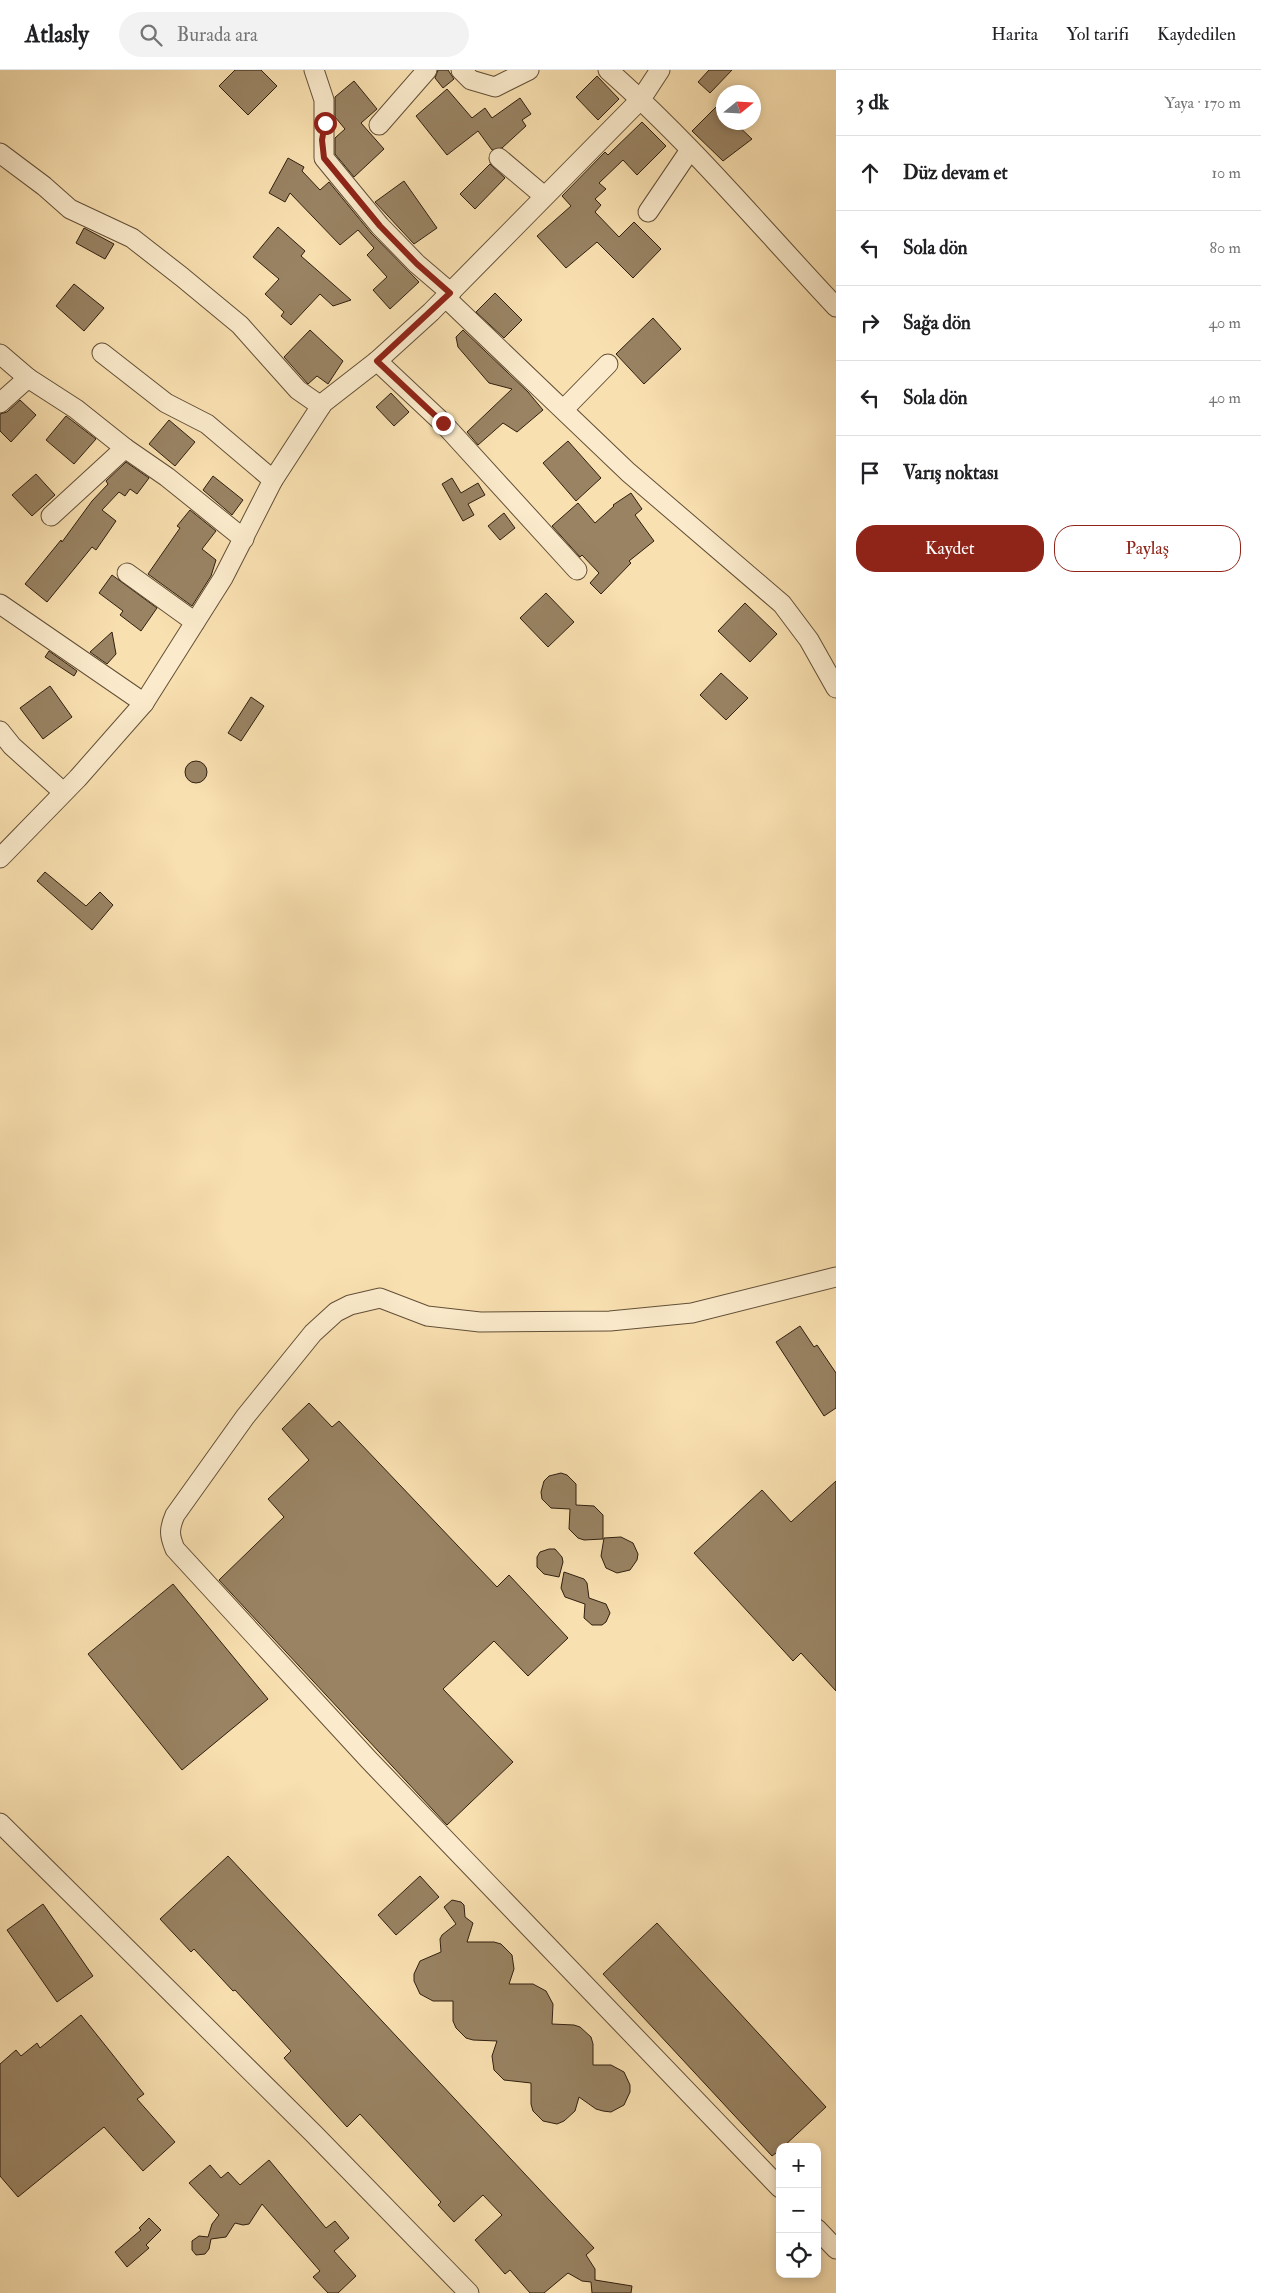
<!DOCTYPE html>
<html lang="tr">
<head>
<meta charset="utf-8">
<style>
  body { margin:0; font-family:"IM FELL Double Pica",serif; background:#f2f2f2; color:#202124 }
  .controls { position:absolute; right:15px; bottom:15px; display:grid; overflow:hidden; border-radius:10px; box-shadow:0 2px 8px #0003 }
  .controls button { width:45px; height:45px; display:grid; place-items:center; padding:0; border:0; border-bottom:1px solid #e0e0e0; background:#fff; color:#202124; font:25px sans-serif }
  .compass { position:absolute; left:716px; top:15px; width:45px; height:45px; border-radius:50%; background:#fff; box-shadow:0 2px 8px #0003; rotate:72deg }
  .stop { position:absolute; width:15px; height:15px; margin:-11px; border:4px solid #8f2418; border-radius:50%; background:#fff }
  .stop.end { background:#8f2418; border-color:#fff; box-shadow:0 1px 5px #0008 }
  .list { margin:0; padding:0; list-style:none }
  h2 { display:flex; justify-content:space-between; align-items:center; height:65px; margin:0; padding:0 20px; font-size:21px }
  h2 small { font-size:16px; font-weight:400; color:#757577 }
  .list li { display:grid; grid-template-columns:32px 1fr auto; gap:15px; align-items:center; box-sizing:border-box; height:75px; padding:0 20px; border-top:1px solid #e0e0e0 }
  .list b { display:block; font-size:19px; white-space:nowrap }
  .list em { font-size:16px; font-style:normal; color:#757577 }
  .actions { display:flex; gap:10px; padding:15px 20px }
  .actions a { flex:1; padding:11px 0; border:1px solid #8f2418; border-radius:20px; text-align:center; font-size:18px; color:#8f2418 }
  .actions .main { background:#8f2418; color:#fff }
  .icon { flex:none; width:28px; height:28px; fill:none; stroke:currentColor; stroke-width:2; stroke-linecap:round; stroke-linejoin:round }
  .map { position:relative; flex:none; width:836px; height:2223px; overflow:hidden }
  header { display:flex; align-items:center; gap:30px; box-sizing:border-box; height:70px; padding:0 25px; background:#fff; border-bottom:1px solid #e0e0e0 }
  header strong { font-size:24px }
  nav { display:flex; gap:28px; margin-inline-start:auto; font-size:18px }
  .search { width:350px; height:45px; background:#f2f2f2; display:flex; align-items:center; gap:12px; box-sizing:border-box; padding:0 18px; border-radius:28px; color:#757577; font-size:19px }
  main { display:flex }
  aside { flex:1; background:#fff }
  .map>svg:first-child { display:block }
  .building { fill:#998363; stroke:#301f10 }
  .lines { fill:none; stroke-linecap:round; stroke-linejoin:round }
  .minor-casing { stroke:#624f38; stroke-width:21 }
  .minor { stroke:#fbebcc; stroke-width:19 }
  .route { stroke:#8f2418; stroke-width:6 }
</style>
</head>
<body>
<header>
<strong>Atlasly</strong>
<div class="search"><svg class="icon" aria-label="search" viewBox="0 0 24 24"><circle cx="10" cy="10" r="6"/><path d="M15 15l6 6"/></svg>Burada ara</div>
<nav><a>Harita</a><a>Yol tarifi</a><a>Kaydedilen</a></nav>
</header>
<main>
<div class="map">
<svg width="836" height="2223" viewBox="0 0 836 2223">
  <rect width="100%" height="100%" fill="#f9e0b0"/>
  <filter id="stains"><feTurbulence type="fractalNoise" baseFrequency=".004" numOctaves="4"/><feColorMatrix values="0 0 0 0 .2 0 0 0 0 .09 0 0 0 0 .02 0 0 0 .5 -.17"/></filter>
  <radialGradient id="worn" r=".72"><stop offset=".6" stop-color="#630" stop-opacity="0"/><stop offset="1" stop-color="#630" stop-opacity=".3"/></radialGradient>
  <g class="building">
    <path d="M235,0H261L277,16L248,45L219,16Z"/>
    <path d="M438,0H448L454,9L443,18L435,8Z"/>
    <path d="M709,0H732L710,23L698,12Z"/>
    <path d="M597,6L619,29L598,50L576,27Z"/>
    <path d="M354,11L377,39L361,53L384,79L354,107L335,84V68L345,59L335,47V27Z"/>
    <path d="M447,19L472,48L485,38L492,48L520,28L531,44L522,50L526,56L502,78L492,80L478,61L447,85L416,46Z"/>
    <path d="M717,36L724,42V52H734L752,69L723,91L692,61Z"/>
    <path d="M642,52L666,76L637,105L623,90L599,113L606,119L595,129L601,135L595,142L619,167L634,152L661,179L633,208L597,172L566,198L537,166L571,136L562,126L605,82L608,85Z"/>
    <path d="M288,88L304,97L302,101L320,120L329,112L371,163L419,212L390,239L373,220L387,207L367,185L374,178L358,160L340,175L290,123L285,132L269,123Z"/>
    <path d="M490,94L505,108L475,139L460,124Z"/>
    <path d="M404,111L437,158L414,174L375,132Z"/>
    <path d="M278,157L305,181L301,186L351,230L333,236L320,224L291,255L281,246L284,242L265,224L279,209L253,187Z"/>
    <path d="M84,158L114,174L105,189L76,173Z"/>
    <path d="M74,214L104,238L84,261L56,236Z"/>
    <path d="M495,223L522,250L504,268L476,242Z"/>
    <path d="M653,248L681,279L644,314L616,284Z"/>
    <path d="M310,260L343,291L328,314L317,306L308,314L284,287Z"/>
    <path d="M463,260L528,322L543,340L517,362L503,353L478,375L467,362L512,319L489,313L458,277L456,267Z"/>
    <path d="M391,323L409,342L394,356L376,337Z"/>
    <path d="M20,330L36,345L11,372L0,361V344L7,342Z"/>
    <path d="M66,346L96,369L74,394L46,370Z"/>
    <path d="M169,350L195,372L175,396L149,374Z"/>
    <path d="M568,371L601,408L576,431L543,393Z"/>
    <path d="M126,392L149,408L137,424L130,419L125,426L119,422L102,440L116,451L96,480L92,477L47,532L25,514L61,470L62,472L92,431L108,414L106,411Z"/>
    <path d="M36,404L55,425L32,446L12,425Z"/>
    <path d="M213,406L243,430L232,445L203,420Z"/>
    <path d="M452,408L461,423L478,413L485,425L468,434L474,445L463,451L442,414Z"/>
    <path d="M631,423L642,439L635,445L654,471L629,491L631,493L601,524L590,513L599,503L582,485L580,487L552,456L578,433L595,453L614,436L613,435Z"/>
    <path d="M190,440L216,461L202,479L216,490L211,506L192,536L148,504L180,458L177,456Z"/>
    <path d="M504,443L515,458L500,470L488,456Z"/>
    <path d="M112,505L157,538L141,561L120,545L123,541L99,523Z"/>
    <path d="M546,523L574,552L548,577L520,548Z"/>
    <path d="M745,533L777,564L750,592L718,561Z"/>
    <path d="M112,562L116,584L107,594L90,582Z"/>
    <path d="M49,581L77,601L74,606L45,587Z"/>
    <path d="M721,603L748,628L726,650L700,625Z"/>
    <path d="M50,616L72,647L43,669L20,638Z"/>
    <path d="M251,627L264,636L241,671L228,663Z"/>
    <circle cx="196" cy="702" r="11"/>
    <path d="M45,802L86,836L100,822L113,835L92,860L37,811Z"/>
    <path d="M800,1256L814,1277L817,1275L836,1303V1338L824,1346L776,1272Z"/>
    <path d="M309,1333L332,1357L339,1351L497,1517L509,1505L568,1568L528,1606L494,1571L443,1619L513,1692L447,1755L219,1510L284,1447L268,1429L309,1390L282,1359Z"/>
    <path d="M561,1403L567,1405L576,1414V1435L594,1436L603,1445V1469L584,1470L578,1468L569,1459L570,1439L551,1438L542,1429L541,1422L544,1411L549,1406Z"/>
    <path d="M836,1411V1621L801,1583L793,1591L694,1483L762,1420L791,1452Z"/>
    <path d="M621,1467L633,1473L638,1484L637,1490L630,1500L617,1503L606,1498L601,1486L604,1468Z"/>
    <path d="M549,1479H555L562,1487L563,1492L559,1507L544,1504L537,1497V1487L540,1482Z"/>
    <path d="M564,1502L584,1509L587,1513L589,1528L606,1534L610,1543L606,1552L602,1555H592L584,1548L585,1534L565,1527L561,1518Z"/>
    <path d="M173,1514L268,1629L182,1700L88,1584Z"/>
    <path d="M228,1786L594,2178L586,2185L595,2199V2210L632,2216L631,2223H592L591,2212L582,2211L568,2203L544,2223H530L510,2200L505,2204L475,2170L502,2145L483,2125L454,2152L438,2135L441,2132L360,2044L347,2057L284,1988L291,1981L235,1920L233,1921L194,1879L191,1882L160,1849Z"/>
    <path d="M420,1806L439,1827L396,1865L378,1845Z"/>
    <path d="M452,1830L461,1832L464,1835L465,1847L473,1853L467,1872H494L501,1874L512,1885L514,1899L509,1914H533L546,1921L553,1934L552,1954L574,1955L580,1957L591,1967L593,1974V1995H611L624,2002L630,2015V2022L624,2035L611,2042L603,2041L596,2039L579,2027L575,2041L564,2051L557,2054L543,2051L533,2041L531,2034V2013L504,2010L494,2000L492,1986L497,1971L473,1970L466,1968L456,1958L453,1951V1931H433L420,1924L414,1911V1904L420,1891L441,1882L440,1869L442,1865L456,1854L444,1837Z"/>
    <path d="M43,1834L93,1906L57,1932L7,1860Z"/>
    <path d="M657,1853L826,2037L783,2077H780V2080L772,2086L603,1904Z"/>
    <path d="M81,1945L144,2024L137,2029L175,2072L143,2101L104,2057L18,2127L0,2106V1994L16,1980L21,1986L37,1973L40,1978Z"/>
    <path d="M269,2090L326,2158L335,2151L349,2168L334,2181L356,2206L338,2223H328L313,2207L320,2201L262,2134L249,2154L243,2155L235,2153L226,2167L211,2169L209,2179L205,2184L196,2185L192,2180V2171L199,2166L208,2167L212,2154L219,2145L189,2113L210,2095L221,2108L228,2102L240,2115Z"/>
    <path d="M149,2148L161,2160L146,2175L149,2178L127,2197L115,2182L141,2160L139,2158Z"/>
  </g>
  <g class="lines">
    <defs>
      <g id="minor">
        <path d="M314,0L324,30V88L380,156L417,194L451,223"/>
        <path d="M461,0L471,10L495,17L529,0"/>
        <path d="M608,0C690,72 761,157 836,237"/>
        <path d="M379,55L427,0"/>
        <path d="M0,83L44,116L70,139L132,168L182,207L240,255L298,320L321,336"/>
        <path d="M499,88L544,126"/>
        <path d="M648,142L690,80"/>
        <path d="M446,228L628,402L782,534L809,570L836,618"/>
        <path d="M102,283L166,333L207,354L273,410"/>
        <path d="M0,284L28,308"/>
        <path d="M377,291L443,353L577,500"/>
        <path d="M0,333L28,308L76,339L125,378"/>
        <path d="M564,339L608,294"/>
        <path d="M51,446L125,378L167,407L244,469"/>
        <path d="M127,503L195,552"/>
        <path d="M0,534L144,633"/>
        <path d="M0,661L12,676L62,721"/>
        <path d="M0,788L78,708L144,633L223,508L273,410L323,333L377,291L431,242L641,29L660,0"/>
        <path d="M0,1753L314,2064L469,2223"/>
        <path d="M780,2118L369,1690L175,1479C169,1465 169,1459 175,1445L245,1347L313,1263L336,1242L350,1235L380,1228L427,1246L480,1252L610,1251L692,1243L836,1207"/>
        <path d="M817,2159L836,2179"/>
      </g>
    </defs>
    <use href="#minor" class="minor-casing"/>
    <use href="#minor" class="minor"/>
  </g>
  <g class="lines">
    <path class="route" d="M325,53L322,70L324,88L380,156L417,194L450,223L377,291L443,353"/>
  </g>
  <rect width="100%" height="100%" filter="url(#stains)"/>
  <rect width="100%" height="100%" fill="url(#worn)"/>
</svg>
<div class="controls">
<button>+</button>
<button>−</button>
<button><svg class="icon" aria-label="locate" viewBox="0 0 24 24"><circle cx="12" cy="12" r="6"/><path d="M12 2v4M12 18v4M2 12h4M18 12h4"/></svg></button>
</div>
<svg class="compass" viewBox="-18 -18 36 36"><path d="M0-13l5 13h-10z" fill="#e53935"/><path d="M0 13l5-13h-10z" fill="#757577"/></svg>
<div class="stop" style="left:325px;top:53px"></div>
<div class="stop end" style="left:443px;top:353px"></div>
</div>
<aside>
<h2>3 dk<small>Yaya · 170 m</small></h2>
<ul class="list">
<li><svg class="icon" aria-label="ahead" viewBox="0 0 24 24"><path d="M12 20V5M6 11l6-6 6 6"/></svg><div><b>Düz devam et</b></div><em>10 m</em></li>
<li><svg class="icon" aria-label="left" viewBox="0 0 24 24"><path d="M17 20v-9H6M10 6l-5 5 5 5"/></svg><div><b>Sola dön</b></div><em>80 m</em></li>
<li><svg class="icon" aria-label="right" viewBox="0 0 24 24"><path d="M7 20v-9h11M14 6l5 5-5 5"/></svg><div><b>Sağa dön</b></div><em>40 m</em></li>
<li><svg class="icon" aria-label="left" viewBox="0 0 24 24"><path d="M17 20v-9H6M10 6l-5 5 5 5"/></svg><div><b>Sola dön</b></div><em>40 m</em></li>
<li><svg class="icon" aria-label="arrive" viewBox="0 0 24 24"><path d="M6 21V4h12l-3 4 3 4H6"/></svg><div><b>Varış noktası</b></div></li>
</ul>
<div class="actions"><a class="main">Kaydet</a><a>Paylaş</a></div>
</aside>
</main>
</body>
</html>
